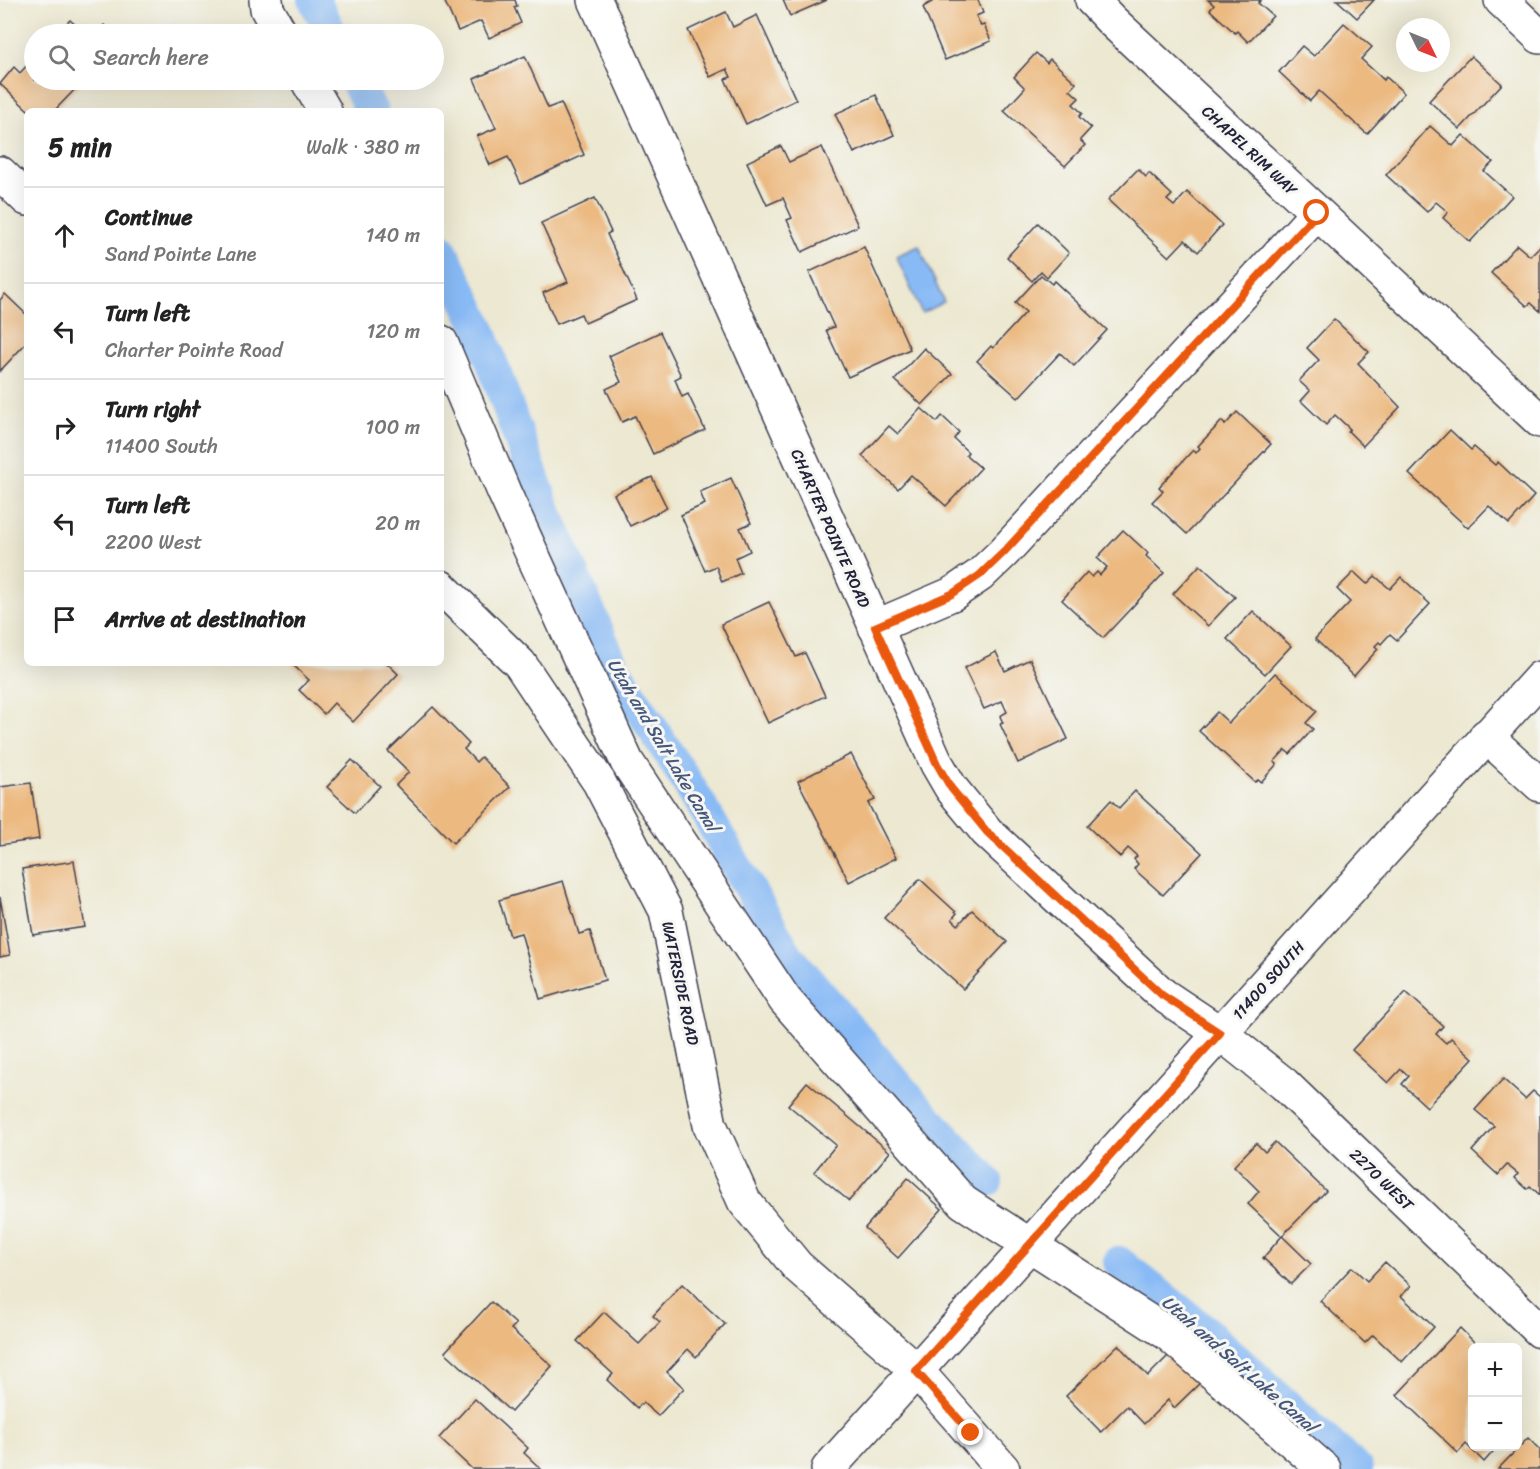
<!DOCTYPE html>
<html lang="en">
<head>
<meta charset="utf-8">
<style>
  body { margin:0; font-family:Sriracha,sans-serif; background:#f6f6f6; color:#222 }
  .controls { position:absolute; right:18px; bottom:18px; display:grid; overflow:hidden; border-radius:9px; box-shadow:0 6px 24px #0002 }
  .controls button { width:54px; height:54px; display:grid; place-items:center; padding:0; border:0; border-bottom:2px solid #e0e0e0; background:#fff; color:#222; font:30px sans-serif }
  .compass { position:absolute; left:1396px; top:18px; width:54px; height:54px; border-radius:50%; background:#fff; box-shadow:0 6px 24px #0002; rotate:133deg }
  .stop { position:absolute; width:18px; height:18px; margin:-14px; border:4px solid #ea580c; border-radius:50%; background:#fff }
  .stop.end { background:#ea580c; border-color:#fff; box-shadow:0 2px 6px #0008 }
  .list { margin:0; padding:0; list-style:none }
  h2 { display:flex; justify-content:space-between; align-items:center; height:78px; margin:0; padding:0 24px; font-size:26px }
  h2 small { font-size:20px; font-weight:400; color:#767676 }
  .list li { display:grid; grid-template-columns:39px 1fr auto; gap:18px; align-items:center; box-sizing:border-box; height:96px; padding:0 24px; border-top:2px solid #e0e0e0 }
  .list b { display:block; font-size:22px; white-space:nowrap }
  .list p { margin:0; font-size:20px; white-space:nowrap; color:#767676 }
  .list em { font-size:20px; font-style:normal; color:#767676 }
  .icon { flex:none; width:33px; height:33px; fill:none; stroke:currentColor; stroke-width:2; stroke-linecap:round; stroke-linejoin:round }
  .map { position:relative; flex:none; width:1540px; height:1469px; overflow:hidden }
  .search { position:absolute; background:#fff; box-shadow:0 6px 24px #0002; left:24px; top:24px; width:420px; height:66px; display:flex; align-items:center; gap:15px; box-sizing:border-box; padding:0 21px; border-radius:33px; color:#767676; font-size:22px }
  .panel { position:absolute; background:#fff; box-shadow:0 6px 24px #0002; left:24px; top:108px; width:420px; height:558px; border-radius:9px }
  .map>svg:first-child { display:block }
  .water { fill:#88baf5; stroke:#556e98; stroke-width:1.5 }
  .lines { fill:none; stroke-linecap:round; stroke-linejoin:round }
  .canal { stroke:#88baf5; stroke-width:32 }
  .building { fill:#ecb980 }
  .minor-casing { stroke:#404052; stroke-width:36 }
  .major-casing { stroke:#404052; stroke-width:36 }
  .minor { stroke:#fff; stroke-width:33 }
  .major { stroke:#fff; stroke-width:33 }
  .route { stroke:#ea580c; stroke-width:8 }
  .labels { text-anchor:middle; stroke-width:6; stroke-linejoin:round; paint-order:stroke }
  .street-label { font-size:16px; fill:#22223b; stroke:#f6f6f2 }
  .water-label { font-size:18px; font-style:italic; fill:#46577c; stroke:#f6f6f2 }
</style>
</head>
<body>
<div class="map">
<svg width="1540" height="1469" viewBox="0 0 1540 1469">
  <rect width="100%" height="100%" fill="#f6f6f2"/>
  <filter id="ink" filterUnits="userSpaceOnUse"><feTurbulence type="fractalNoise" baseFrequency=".0167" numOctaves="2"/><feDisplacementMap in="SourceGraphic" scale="12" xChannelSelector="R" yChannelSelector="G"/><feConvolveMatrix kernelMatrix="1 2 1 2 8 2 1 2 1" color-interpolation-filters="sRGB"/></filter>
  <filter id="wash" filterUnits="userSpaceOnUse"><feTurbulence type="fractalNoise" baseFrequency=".008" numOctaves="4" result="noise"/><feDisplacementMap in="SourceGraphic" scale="24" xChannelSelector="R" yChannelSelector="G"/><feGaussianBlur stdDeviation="1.35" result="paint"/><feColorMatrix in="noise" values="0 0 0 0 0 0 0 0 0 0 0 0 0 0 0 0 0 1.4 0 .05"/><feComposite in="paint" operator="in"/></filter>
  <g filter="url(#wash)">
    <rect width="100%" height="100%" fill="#ece8d1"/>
    <path class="water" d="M919,246L944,302L922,313L896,256Z"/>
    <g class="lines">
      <g class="canal">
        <path d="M314,0L332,34"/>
        <path d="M355,80L372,111"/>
        <path d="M441,249L480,330L542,501L614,668L694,793L788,956L915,1105L987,1181"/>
        <path d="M1119,1262L1203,1329L1357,1469"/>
      </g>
    </g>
    <g id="blocks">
      <g class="building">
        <path d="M444,0H515L517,6L514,7L521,23L489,38L481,21L458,31Z"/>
        <path d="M783,0H827L790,16Z"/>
        <path d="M935,0H978L983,13L976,16L981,26L984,25L991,41L945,60L923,7Z"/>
        <path d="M1208,0H1261L1258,3L1273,16L1248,42L1237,31L1235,33L1210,10L1214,5Z"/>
        <path d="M1337,0H1374L1357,18Z"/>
        <path d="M726,12L733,27L757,15L796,100L746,124L725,79L731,77L727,69L710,77L688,30Z"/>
        <path d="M70,20L86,34H56Z"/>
        <path d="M1344,23L1372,47L1361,59L1384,80L1386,77L1404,93L1367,134L1319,91L1310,101L1279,72L1302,46L1314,56Z"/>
        <path d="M104,25L114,34H95Z"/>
        <path d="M34,51V80H84L54,111H29L0,84L14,67L20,73L31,61L28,58Z"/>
        <path d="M1036,53L1047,63L1050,59L1076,83L1070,90L1079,98L1073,104L1082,113L1079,117L1091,128L1080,140L1085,145L1065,166L1004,111L1025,88L1014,77Z"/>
        <path d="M525,56L548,108L561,103L584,155L521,184L508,157L490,165L477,136L496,128L474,79Z"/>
        <path d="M1471,56L1502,84L1460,129L1429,101Z"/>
        <path d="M876,95L894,135L854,153L835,114Z"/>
        <path d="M1430,126L1453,146L1463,135L1493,162L1484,171L1512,196L1470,242L1443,218L1448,212L1436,202L1427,212L1386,175Z"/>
        <path d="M781,146L789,162L822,147L858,226L802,252L787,220L792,218L783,198L767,205L747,162Z"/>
        <path d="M1138,169L1146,177L1149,173L1172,195L1167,200L1174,206L1187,192L1222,225L1198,252L1185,240L1169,257L1108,200Z"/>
        <path d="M595,198L611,232L607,234L637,300L585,323L581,314L557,324L543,293L568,282L541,223Z"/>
        <path d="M1038,223L1069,253L1047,277L1041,271L1032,281L1007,257Z"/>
        <path d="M1517,245L1530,256L1540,246V311L1531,303L1527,306L1491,273Z"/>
        <path d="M864,247L910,349L848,377L826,330L834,327L809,272Z"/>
        <path d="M1041,275L1052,284L1054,281L1107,330L1074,366L1060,353L1018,398L977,361L991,346L993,348L1026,312L1015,303Z"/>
        <path d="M5,294L27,315V342L0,371V300Z"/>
        <path d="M1334,319L1369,352L1358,363L1400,407L1363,446L1348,431L1350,429L1335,415L1326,425L1301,401L1310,391L1299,381L1319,360L1307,348Z"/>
        <path d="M660,332L681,376L675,379L682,397L688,394L705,430L653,454L635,416L622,422L606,389L621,382L609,356Z"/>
        <path d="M924,348L952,374L922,405L895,380Z"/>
        <path d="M921,408L937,422L942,416L959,432L954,439L968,452L966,455L981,468L946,506L911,475L898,489L862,456L889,426L898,434Z"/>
        <path d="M1237,412L1271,444L1187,534L1152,502L1163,491L1159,487L1193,450L1196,453L1200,448L1198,446L1222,421L1225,425Z"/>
        <path d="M1450,430L1471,450L1474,447L1495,465L1498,462L1534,496L1509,524L1489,506L1468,528L1409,474Z"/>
        <path d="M652,477L667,508L630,526L614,494Z"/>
        <path d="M731,478L751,523L740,528L750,551L735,558L741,573L722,582L716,566L705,571L681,515L705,504L700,492Z"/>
        <path d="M1123,530L1148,553L1146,556L1164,573L1103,638L1062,600L1087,572L1092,577L1097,572L1100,575L1107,567L1097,558Z"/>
        <path d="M1200,565L1235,597L1208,626L1173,594Z"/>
        <path d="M1354,572L1367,584L1375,576L1390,589L1401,577L1430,604L1397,640L1390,634L1381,644L1379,642L1375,646L1378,649L1354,676L1315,639L1350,602L1337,589Z"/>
        <path d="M769,602L796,657L805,653L825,696L768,723L721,624Z"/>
        <path d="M1253,611L1291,646L1265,674L1227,639Z"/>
        <path d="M996,652L1005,671L1030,659L1068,739L1018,763L1000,724L1003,723L1000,716L1007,712L1002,701L984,709L964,668Z"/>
        <path d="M291,663H389L388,664L398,674L353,722L334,703L324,714L299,690L309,680Z"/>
        <path d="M1275,673L1317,711L1306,723L1313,729L1290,754L1285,750L1274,762L1277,764L1261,782L1258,780L1255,782L1199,731L1217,712L1229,723Z"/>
        <path d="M433,707L469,744L464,749L476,762L481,757L510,787L453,843L396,785L409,772L388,751Z"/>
        <path d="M851,754L875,800L868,803L896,858L849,882L798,781Z"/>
        <path d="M352,760L380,786L355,813L327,787Z"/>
        <path d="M31,783L39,839L0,845V787Z"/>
        <path d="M1135,791L1202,853L1163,895L1134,869L1138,864L1134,859L1137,856L1128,848L1120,857L1087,826L1111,800L1119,808Z"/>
        <path d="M74,861L85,927L33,935L22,869Z"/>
        <path d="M920,879L957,913L952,919L958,925L972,910L1007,942L963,989L884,918Z"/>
        <path d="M563,881L579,934L590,931L605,980L540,999L521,933L510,936L499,900Z"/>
        <path d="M0,897L10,955L0,957Z"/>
        <path d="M1406,992L1443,1026L1436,1034L1446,1043L1451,1038L1473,1058L1427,1107L1402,1084L1409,1076L1401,1069L1388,1083L1352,1050Z"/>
        <path d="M1503,1079L1525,1099L1533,1091L1540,1097V1195L1530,1186L1527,1189L1515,1178L1518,1174L1507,1165L1498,1175L1472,1151L1494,1126L1475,1110Z"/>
        <path d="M807,1082L890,1152L849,1201L814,1172L836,1145L788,1105Z"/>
        <path d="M1275,1142L1326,1191L1282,1236L1311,1264L1291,1284L1263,1258L1282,1236L1248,1204L1259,1191L1234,1166L1256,1143L1265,1152Z"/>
        <path d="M908,1178L942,1209L898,1258L865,1228Z"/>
        <path d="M1385,1262L1411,1286L1401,1296L1434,1327L1402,1362L1373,1335L1365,1343L1320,1301L1352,1267L1367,1281Z"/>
        <path d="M682,1284L725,1324L696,1357L688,1349L667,1372L684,1388L658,1416L643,1403L637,1408L607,1380L613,1374L577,1341L604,1312L639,1344L660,1322L653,1316Z"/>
        <path d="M491,1302L516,1324L511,1329L552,1366L511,1412L445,1352Z"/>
        <path d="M1460,1328L1480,1348H1472V1446H1498L1484,1462L1466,1444L1458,1453L1397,1395Z"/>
        <path d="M1118,1345L1148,1376L1175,1349L1205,1378L1174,1408L1168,1400L1144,1424L1127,1406L1101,1432L1066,1396Z"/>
        <path d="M475,1399L528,1448L524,1453L541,1469H472L439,1438Z"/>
        <path d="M1528,1438L1540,1450V1469H1498Z"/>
      </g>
    </g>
  </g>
  <g filter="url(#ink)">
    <use href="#blocks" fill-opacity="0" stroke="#404052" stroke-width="1.5"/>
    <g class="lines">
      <defs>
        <g id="minor">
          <path d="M266,0L267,9L281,34"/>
          <path d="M595,0L937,764L951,788L987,832L1163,995L1220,1033L1284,1084L1540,1331"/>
          <path d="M1092,0L1111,20L1540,421"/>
          <path d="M1501,0L1540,37"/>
          <path d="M307,80L325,111"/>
          <path d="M0,173L27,199"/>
          <path d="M441,342L504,492L627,762L785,1000L963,1202L1167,1333L1324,1469"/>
          <path d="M441,587L520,664L599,782L666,911L710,1125L744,1201L797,1266L917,1371L1003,1469"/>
          <path d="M875,627L952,594L980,575L1004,552L1317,213"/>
          <path d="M1486,736L1540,785"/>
        </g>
        <path id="major" d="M828,1469L1540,678"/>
      </defs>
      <use href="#minor" class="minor-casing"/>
      <use href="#major" class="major-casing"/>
      <use href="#minor" class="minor"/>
      <use href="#major" class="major"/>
    </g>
  </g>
  <g class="lines" filter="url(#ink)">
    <path class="route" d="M971,1433L916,1371L1220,1033L1162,995L987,832L951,788L937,764L875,627L952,594L980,575L1004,552L1317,213"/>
  </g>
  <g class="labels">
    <g class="street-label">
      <text transform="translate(1250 150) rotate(43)" y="6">CHAPEL RIM WAY</text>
      <text transform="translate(831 528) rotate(66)" y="6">CHARTER POINTE ROAD</text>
      <text transform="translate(1268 980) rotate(-48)" y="6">11400 SOUTH</text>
      <text transform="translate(681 983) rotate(78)" y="6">WATERSIDE ROAD</text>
      <text transform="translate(1382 1179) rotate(44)" y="6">2270 WEST</text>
    </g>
    <g class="water-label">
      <text transform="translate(663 745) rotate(59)" y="6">Utah and Salt Lake Canal</text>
      <text transform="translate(1239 1364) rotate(41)" y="6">Utah and Salt Lake Canal</text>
    </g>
  </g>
</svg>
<div class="controls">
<button>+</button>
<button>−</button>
</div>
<svg class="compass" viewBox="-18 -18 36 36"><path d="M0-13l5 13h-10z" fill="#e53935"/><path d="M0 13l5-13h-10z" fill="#767676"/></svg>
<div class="stop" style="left:1317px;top:213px"></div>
<div class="stop end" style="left:971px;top:1433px"></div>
<div class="search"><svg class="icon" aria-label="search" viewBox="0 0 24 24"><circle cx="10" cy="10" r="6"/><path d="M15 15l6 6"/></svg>Search here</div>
<section class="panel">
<h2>5 min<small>Walk · 380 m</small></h2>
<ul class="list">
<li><svg class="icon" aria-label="ahead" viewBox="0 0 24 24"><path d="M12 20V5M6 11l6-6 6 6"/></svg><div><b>Continue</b><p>Sand Pointe Lane</p></div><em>140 m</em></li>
<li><svg class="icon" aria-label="left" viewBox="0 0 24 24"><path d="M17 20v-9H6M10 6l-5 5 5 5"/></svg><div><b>Turn left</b><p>Charter Pointe Road</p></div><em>120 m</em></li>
<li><svg class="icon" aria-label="right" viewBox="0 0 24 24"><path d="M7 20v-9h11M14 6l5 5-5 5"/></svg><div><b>Turn right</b><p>11400 South</p></div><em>100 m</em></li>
<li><svg class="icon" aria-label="left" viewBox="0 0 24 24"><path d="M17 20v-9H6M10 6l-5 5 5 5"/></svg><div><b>Turn left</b><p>2200 West</p></div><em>20 m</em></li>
<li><svg class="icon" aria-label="arrive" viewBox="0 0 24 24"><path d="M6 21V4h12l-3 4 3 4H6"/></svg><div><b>Arrive at destination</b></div></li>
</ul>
</section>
</div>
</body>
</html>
